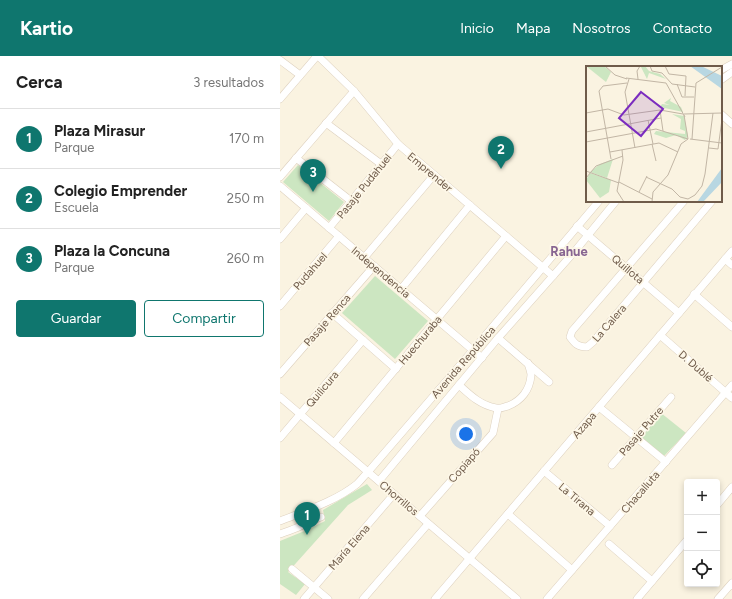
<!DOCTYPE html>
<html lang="es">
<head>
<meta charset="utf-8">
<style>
  body { margin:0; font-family:Figtree,sans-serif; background:#f2f2f2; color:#222 }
  .controls { position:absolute; right:12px; bottom:12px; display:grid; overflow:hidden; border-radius:4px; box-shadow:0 2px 6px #0003 }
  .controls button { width:36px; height:36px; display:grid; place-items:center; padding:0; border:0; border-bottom:1px solid #e0e0e0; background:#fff; color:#222; font:20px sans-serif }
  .you { position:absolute; left:186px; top:378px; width:14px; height:14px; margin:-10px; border:3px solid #fff; border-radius:50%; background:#1a73e8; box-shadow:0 0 0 6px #1a73e833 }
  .badge { display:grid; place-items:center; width:26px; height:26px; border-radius:50%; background:#0f766e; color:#fff; font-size:13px; font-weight:700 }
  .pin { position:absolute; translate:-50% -33px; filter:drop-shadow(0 1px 2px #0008) }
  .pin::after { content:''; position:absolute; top:21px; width:14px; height:12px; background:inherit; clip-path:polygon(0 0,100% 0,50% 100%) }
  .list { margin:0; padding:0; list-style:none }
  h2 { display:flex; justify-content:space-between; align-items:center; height:52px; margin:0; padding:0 16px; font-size:17px }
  h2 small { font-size:13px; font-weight:400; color:#767676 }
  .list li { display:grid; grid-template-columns:26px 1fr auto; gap:12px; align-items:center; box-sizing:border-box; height:60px; padding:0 16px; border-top:1px solid #e0e0e0 }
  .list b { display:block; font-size:15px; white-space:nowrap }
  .list p { margin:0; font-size:13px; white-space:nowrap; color:#767676 }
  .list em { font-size:13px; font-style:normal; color:#767676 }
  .actions { display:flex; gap:8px; padding:12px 16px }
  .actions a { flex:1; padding:9px 0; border:1px solid #0f766e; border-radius:4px; text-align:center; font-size:14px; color:#0f766e }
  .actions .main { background:#0f766e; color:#fff }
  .icon { flex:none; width:22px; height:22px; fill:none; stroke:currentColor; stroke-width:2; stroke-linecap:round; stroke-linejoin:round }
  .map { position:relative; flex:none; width:452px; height:543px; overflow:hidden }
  header { display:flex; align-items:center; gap:24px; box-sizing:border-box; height:56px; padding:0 20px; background:#0f766e; color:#fff }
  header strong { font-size:19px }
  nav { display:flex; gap:22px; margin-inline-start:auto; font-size:14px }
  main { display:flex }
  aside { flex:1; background:#fff }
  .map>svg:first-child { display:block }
  .green { fill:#cce6c1 }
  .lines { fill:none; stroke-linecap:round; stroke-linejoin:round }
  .minor-casing { stroke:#ddd0be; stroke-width:8 }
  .minor { stroke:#fff; stroke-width:7 }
  .labels { text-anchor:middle; stroke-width:3.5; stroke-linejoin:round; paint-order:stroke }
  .street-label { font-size:11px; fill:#6f5b4a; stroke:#fdf7e7 }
  .quarter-label { font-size:13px; font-weight:bold; fill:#886692; stroke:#fdf7e7 }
  .inset-road { fill:none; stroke:#c2b6a5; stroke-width:1 }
  .view { fill:#7b2cbf; fill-opacity:0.15; stroke:#7b2cbf; stroke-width:2 }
  .inset-edge { fill:none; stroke:#6f5b4a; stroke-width:2 }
</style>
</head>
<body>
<header>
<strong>Kartio</strong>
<nav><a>Inicio</a><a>Mapa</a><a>Nosotros</a><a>Contacto</a></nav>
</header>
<main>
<aside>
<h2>Cerca<small>3 resultados</small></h2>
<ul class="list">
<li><span class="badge">1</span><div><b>Plaza Mirasur</b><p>Parque</p></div><em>170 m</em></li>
<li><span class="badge">2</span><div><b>Colegio Emprender</b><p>Escuela</p></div><em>250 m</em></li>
<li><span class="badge">3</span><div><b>Plaza la Concuna</b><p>Parque</p></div><em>260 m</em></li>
</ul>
<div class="actions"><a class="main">Guardar</a><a>Compartir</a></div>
</aside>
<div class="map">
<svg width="452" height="543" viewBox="0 0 452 543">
  <rect width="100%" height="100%" fill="#faf3e1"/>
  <g class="green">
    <path d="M18,109L64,146L49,165L3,126Z"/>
    <path d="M95,220L148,265L115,303L62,257Z"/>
    <path d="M381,357L406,377L384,400L360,380Z"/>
    <path d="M87,428L92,434L68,449L8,516L25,528L16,539L0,528V485L27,474L45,465L43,454Z"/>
  </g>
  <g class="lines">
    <defs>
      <g id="minor">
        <path d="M38,0L74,35L118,88L273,220"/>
        <path d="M0,4L20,19"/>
        <path d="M441,14L452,8"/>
        <path d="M441,24L452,16"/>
        <path d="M0,43L37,0"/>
        <path d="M441,58L452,68"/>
        <path d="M46,67L101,108"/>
        <path d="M16,102L71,145"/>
        <path d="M0,121L74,35"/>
        <path d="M0,130L202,302"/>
        <path d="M404,145L298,268L292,275L290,281C295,288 298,291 307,291L313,286L432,145"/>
        <path d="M297,170L399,257"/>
        <path d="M49,172L118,88"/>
        <path d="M0,183L26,152"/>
        <path d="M84,202L154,119"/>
        <path d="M445,203L452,209"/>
        <path d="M121,233L190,149"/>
        <path d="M414,238L452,271"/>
        <path d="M0,250L59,180"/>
        <path d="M52,257L116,313"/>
        <path d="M380,279L452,342"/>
        <path d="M218,282L269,326"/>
        <path d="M0,318L94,210"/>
        <path d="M179,329C190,339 200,349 216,352C220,353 224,351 228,350C241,345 250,334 251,319C251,316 249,311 248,307"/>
        <path d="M0,341L237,543"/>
        <path d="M319,351L386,406"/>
        <path d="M0,382L83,284"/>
        <path d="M54,387L226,180"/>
        <path d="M332,409L391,341"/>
        <path d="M264,415L330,470"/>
        <path d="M99,425L218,282L295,195L336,145"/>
        <path d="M437,449L452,431"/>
        <path d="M228,458L292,514"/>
        <path d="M140,460L213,377L218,353"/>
        <path d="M0,465C25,455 56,445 77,428C81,424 84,420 88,416L193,294L319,145"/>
        <path d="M30,465L41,461"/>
        <path d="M0,478C8,475 28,469 33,461C34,458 34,455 34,451"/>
        <path d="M329,488L372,525"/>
        <path d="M12,513L48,543"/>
        <path d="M24,543L114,438"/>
        <path d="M83,543L148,468"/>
        <path d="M155,543L452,195"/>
        <path d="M267,543L452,329"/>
        <path d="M357,543L407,484"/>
        <path d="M438,543L452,527"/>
      </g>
    </defs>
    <use href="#minor" class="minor-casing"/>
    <use href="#minor" class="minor"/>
  </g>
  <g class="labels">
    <g class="street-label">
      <text transform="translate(150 116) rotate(40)" y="4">Emprender</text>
      <text transform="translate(84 130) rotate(-51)" y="4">Pasaje Pudahuel</text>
      <text transform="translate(348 213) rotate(40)" y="4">Quillota</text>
      <text transform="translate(30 215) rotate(-49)" y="4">Pudahuel</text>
      <text transform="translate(101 216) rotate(40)" y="4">Independencia</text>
      <text transform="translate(47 264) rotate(-49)" y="4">Pasaje Renca</text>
      <text transform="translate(329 267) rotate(-49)" y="4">La Calera</text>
      <text transform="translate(140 284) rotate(-50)" y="4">Huechuraba</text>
      <text transform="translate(183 306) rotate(-49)" y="4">Avenida República</text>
      <text transform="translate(416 310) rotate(41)" y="4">D. Dublé</text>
      <text transform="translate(42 333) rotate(-50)" y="4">Quilicura</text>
      <text transform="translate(304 369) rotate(-50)" y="4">Azapa</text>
      <text transform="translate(361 375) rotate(-49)" y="4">Pasaje Putre</text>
      <text transform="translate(184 409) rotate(-49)" y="4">Copiapó</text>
      <text transform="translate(360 436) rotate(-49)" y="4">Chacalluta</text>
      <text transform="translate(119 442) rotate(40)" y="4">Chorrillos</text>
      <text transform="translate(297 443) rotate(40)" y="4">La Tirana</text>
      <text transform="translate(69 491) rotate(-49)" y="4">María Elena</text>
    </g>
    <g class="quarter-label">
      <text x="289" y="200">Rahue</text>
    </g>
  </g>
  <g transform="translate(306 10)">
    <rect width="136" height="136" fill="#faf3e1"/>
    <path d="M0,0H18L25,6L20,16ZM59,0L63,5L74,8L80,13L63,7L61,13L55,1ZM85,32L84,35L95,41L97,46L74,41L76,38L84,39L78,37ZM86,48L98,50L102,70L99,74L90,69L80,72L68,68L70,65L99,68V65L94,63L95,53ZM27,93L21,112L4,106L14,98ZM4,107L25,114L23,126L14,132L0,114Z" fill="#cce6c1"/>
    <path d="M104,0H115L136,10V23ZM136,102V116L117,136H111Z" fill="#b8d7e2"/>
    <path class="inset-road" d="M19,0L29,9L41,13M64,0L66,5L76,7L86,18L109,21M79,0L83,8L100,10L99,30M40,12L80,17L99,51M43,13L39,26L49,82M52,13L51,5L54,0M91,18L96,31H108M74,44L77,65M0,47L22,43L38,49L74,44L97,48M98,48L136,47M98,49L102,73M62,54L67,78M0,66L75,52M104,73L136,77M106,73L110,17L136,1M0,76L70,63L102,73M66,78L70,95M123,82L132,83L136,53M36,84L37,94L31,125L38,136M24,86L73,77L92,86M25,93L13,25L17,20L41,17M0,105L33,117M60,111L86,123L94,131L102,133L109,129L116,120L119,108L127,47M0,112L10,100L37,90M33,116L66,133M53,126L61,110M66,136L67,126L82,109L95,78L102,73"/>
    <path class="view" d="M55,26L77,43L55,70L33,52Z"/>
    <rect width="136" height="136" class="inset-edge"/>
  </g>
</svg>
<div class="controls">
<button>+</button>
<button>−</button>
<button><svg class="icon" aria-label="locate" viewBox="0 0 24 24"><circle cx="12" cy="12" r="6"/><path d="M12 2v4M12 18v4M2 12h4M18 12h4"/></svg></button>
</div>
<div class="you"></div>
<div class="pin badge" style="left:27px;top:479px">1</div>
<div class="pin badge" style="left:221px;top:113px">2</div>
<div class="pin badge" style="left:33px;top:136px">3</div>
</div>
</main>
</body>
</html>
